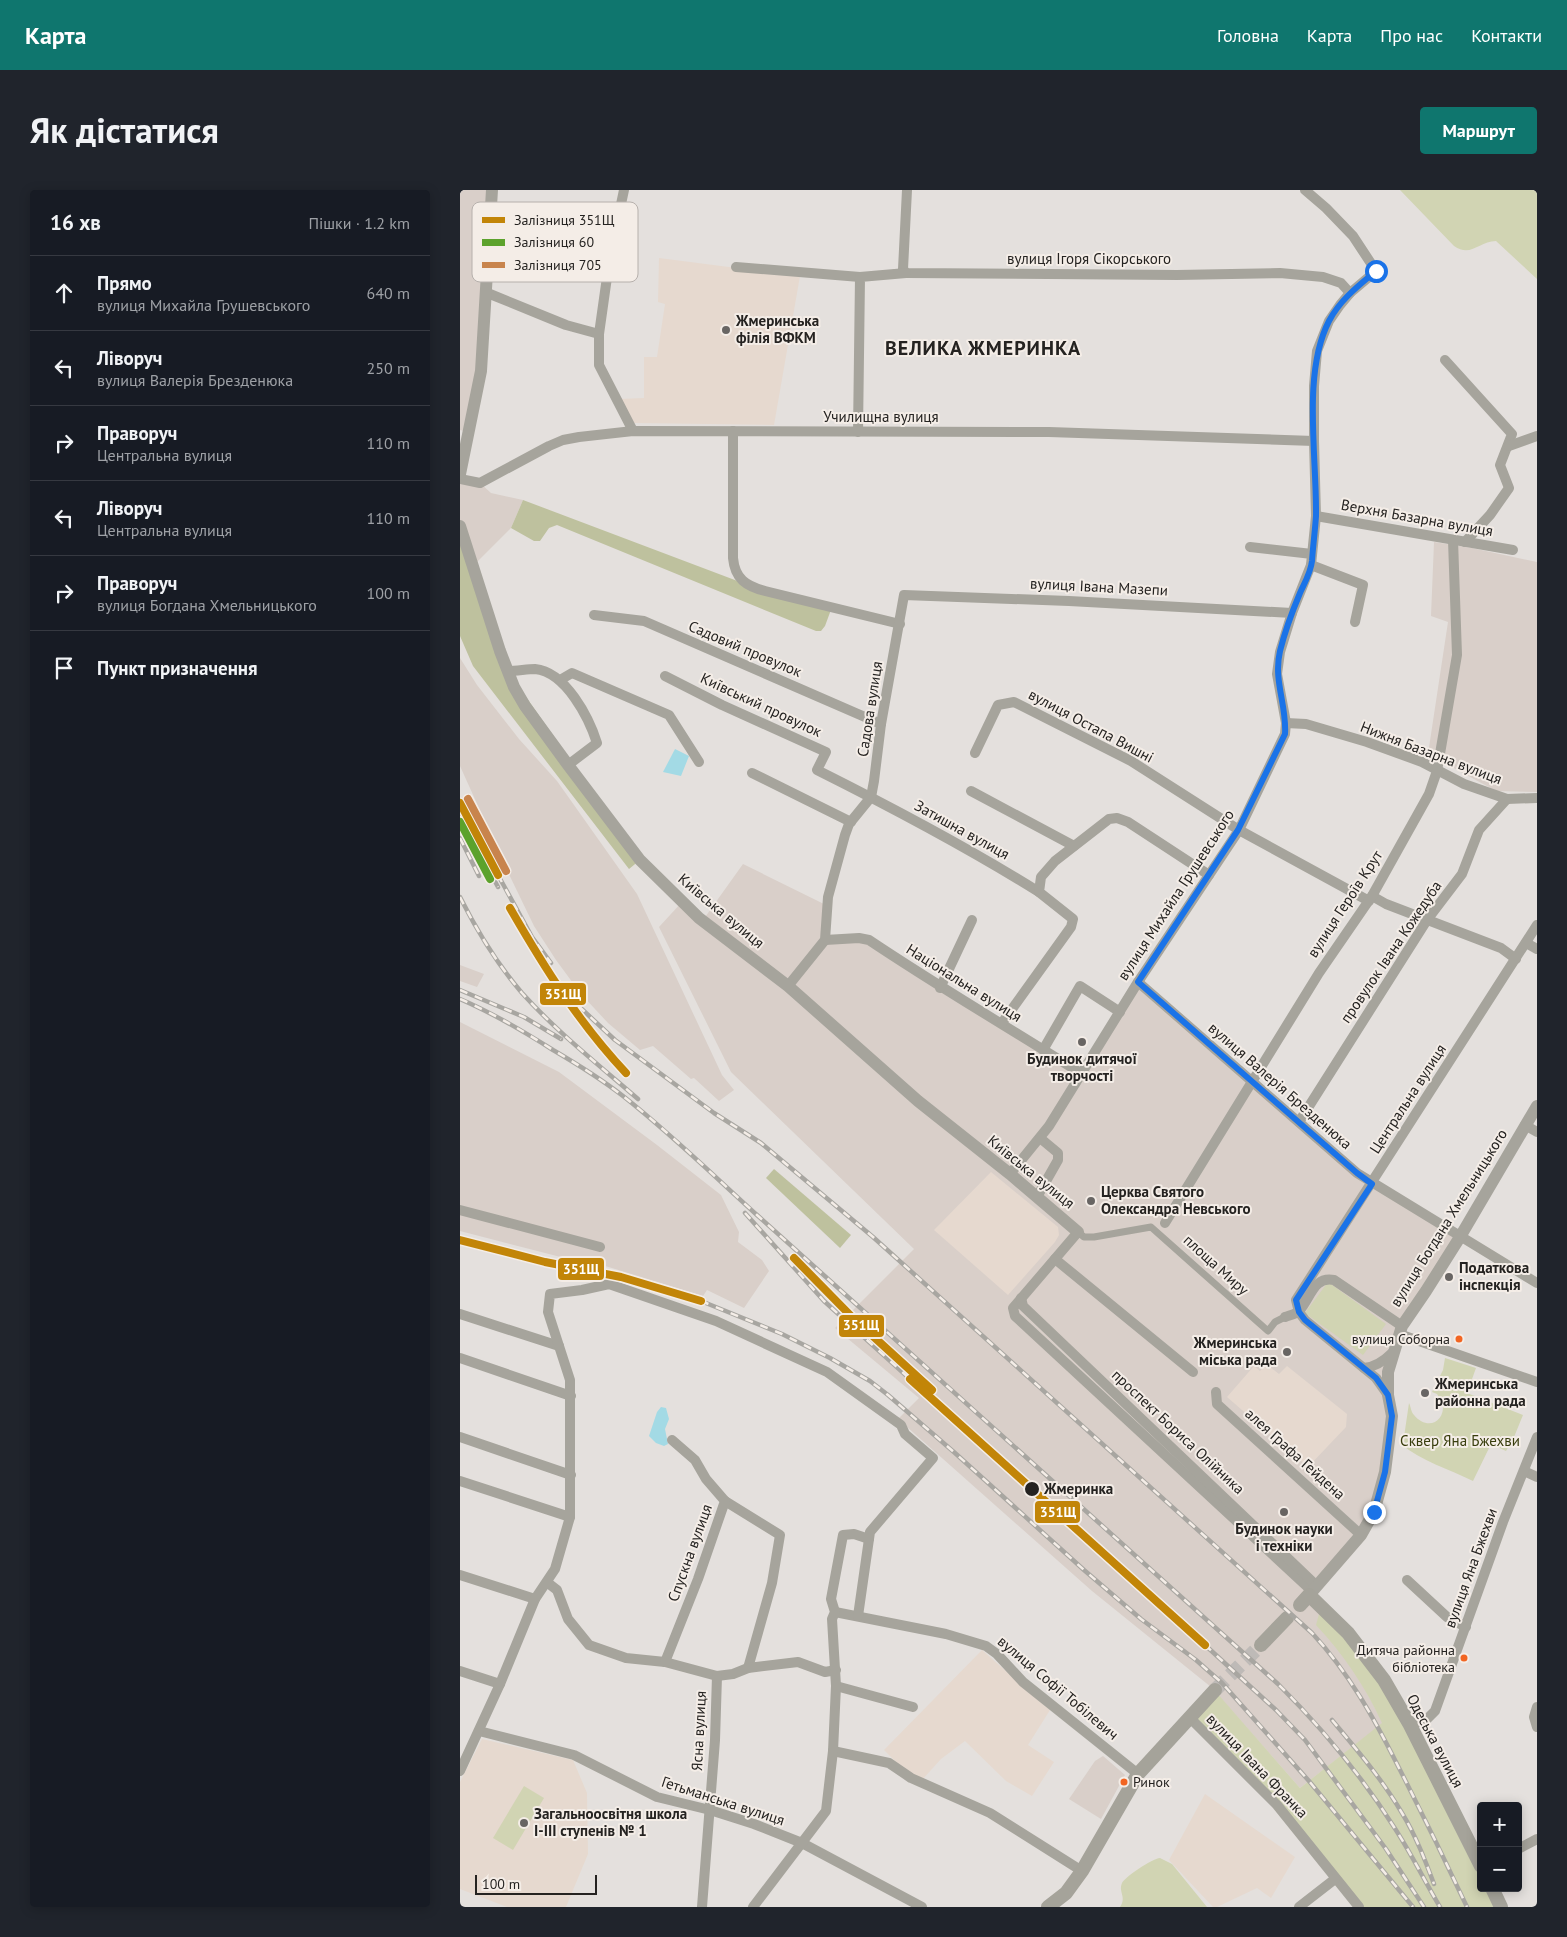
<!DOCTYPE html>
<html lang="uk">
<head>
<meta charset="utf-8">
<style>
  body { margin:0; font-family:"PT Sans",sans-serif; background:#20242c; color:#f1f3f6 }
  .controls { position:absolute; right:15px; bottom:15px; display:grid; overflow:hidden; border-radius:5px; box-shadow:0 2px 12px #0003 }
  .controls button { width:45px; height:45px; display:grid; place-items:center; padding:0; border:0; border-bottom:1px solid #363941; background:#171b24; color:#f1f3f6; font:25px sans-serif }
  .scale { position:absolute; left:15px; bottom:12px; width:122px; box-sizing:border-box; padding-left:5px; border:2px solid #252321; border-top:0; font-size:14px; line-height:18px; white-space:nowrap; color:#252321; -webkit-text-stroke:4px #f4ede7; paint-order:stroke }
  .stop { position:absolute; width:15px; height:15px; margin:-11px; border:4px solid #1a73e8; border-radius:50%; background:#fff }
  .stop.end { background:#1a73e8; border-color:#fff; box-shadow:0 1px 5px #0008 }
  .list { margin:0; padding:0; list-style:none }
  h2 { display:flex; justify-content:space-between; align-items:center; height:65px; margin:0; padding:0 20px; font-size:21px }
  h2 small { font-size:16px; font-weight:400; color:#9ea1a6 }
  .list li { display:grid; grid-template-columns:32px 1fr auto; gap:15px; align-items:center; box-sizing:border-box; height:75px; padding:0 20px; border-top:1px solid #363941 }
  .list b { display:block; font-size:19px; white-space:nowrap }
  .list p { margin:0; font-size:16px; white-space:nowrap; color:#9ea1a6 }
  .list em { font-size:16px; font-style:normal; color:#9ea1a6 }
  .icon { flex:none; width:28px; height:28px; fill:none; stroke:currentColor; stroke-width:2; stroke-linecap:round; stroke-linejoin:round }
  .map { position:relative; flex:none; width:1077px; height:1717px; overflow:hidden; border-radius:5px }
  header { display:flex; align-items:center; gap:30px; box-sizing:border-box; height:70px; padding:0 25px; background:#0f766e; color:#fff }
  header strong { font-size:24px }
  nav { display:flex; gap:28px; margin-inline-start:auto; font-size:18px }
  .intro { display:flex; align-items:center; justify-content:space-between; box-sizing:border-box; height:120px; padding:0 30px }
  h1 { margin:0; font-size:35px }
  .button { padding:12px 22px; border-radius:5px; background:#0f766e; color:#fff; font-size:18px; font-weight:700 }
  main { display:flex; gap:30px; padding:0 30px }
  aside { flex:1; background:#171b24; border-radius:5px; box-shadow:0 2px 12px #0003 }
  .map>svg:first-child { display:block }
  .built { fill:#d9cfc9 }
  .education { fill:#e6d9cf }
  .green { fill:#d1d4b3 }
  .forest { fill:#bec19e }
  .water { fill:#a3dae5 }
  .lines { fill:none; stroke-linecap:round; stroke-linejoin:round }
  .secondary-tunnel { stroke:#bebab7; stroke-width:14; stroke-dasharray:14 7; stroke-linecap:butt }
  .pedestrian { stroke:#a6a49c; stroke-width:7 }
  .minor { stroke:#a6a49c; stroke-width:10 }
  .tertiary { stroke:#a6a49c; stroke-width:12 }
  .secondary { stroke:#a5a39a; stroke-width:14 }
  .rail-casing { stroke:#a8a6a1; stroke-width:4.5 }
  .rail { stroke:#f4ede7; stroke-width:2.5; stroke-dasharray:8; stroke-linecap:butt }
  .rail-1-casing { stroke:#f4ede7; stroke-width:11 }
  .rail-2-casing { stroke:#f4ede7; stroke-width:11 }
  .rail-3-casing { stroke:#f4ede7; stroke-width:11 }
  .rail-1 { stroke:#c28508; stroke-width:8 }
  .rail-2 { stroke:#5ca22c; stroke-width:8 }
  .rail-3 { stroke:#c8844d; stroke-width:8 }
  .route { stroke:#1a73e8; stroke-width:6 }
  .poi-dot { fill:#686563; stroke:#f4ede7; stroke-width:2 }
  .bus-dot { fill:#f26522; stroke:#f4ede7; stroke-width:2 }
  .stop-dot { fill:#252321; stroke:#f4ede7; stroke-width:2 }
  .labels { text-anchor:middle; stroke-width:4; stroke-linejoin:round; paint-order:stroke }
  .bus-label { font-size:14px; fill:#252321; stroke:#f4ede7; text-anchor:end }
  .street-label { font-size:15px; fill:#252321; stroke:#f4ede7 }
  .poi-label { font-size:15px; font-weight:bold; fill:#252321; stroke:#f4ede7; text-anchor:start }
  .park-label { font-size:15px; fill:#383d0d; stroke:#f4ede7 }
  .stop-label { font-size:15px; font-weight:bold; fill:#252321; stroke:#f4ede7; text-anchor:start }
  .district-label { font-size:20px; font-weight:bold; letter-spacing:1px; fill:#252321; stroke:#f4ede7 }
  .key { fill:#f4ede7; stroke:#b6b0ac; stroke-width:1 }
  .key-label { font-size:14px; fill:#252321 }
  .line-badge { stroke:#f4ede7; stroke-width:2 }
  .badge-label { font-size:14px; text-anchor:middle; font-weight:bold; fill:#fff }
</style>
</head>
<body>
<header>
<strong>Карта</strong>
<nav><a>Головна</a><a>Карта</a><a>Про нас</a><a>Контакти</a></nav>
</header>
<div class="intro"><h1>Як дістатися</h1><a class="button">Маршрут</a></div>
<main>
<aside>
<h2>16 хв<small>Пішки · 1.2 km</small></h2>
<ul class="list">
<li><svg class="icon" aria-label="ahead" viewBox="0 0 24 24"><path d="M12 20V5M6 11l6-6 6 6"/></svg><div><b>Прямо</b><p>вулиця Михайла Грушевського</p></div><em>640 m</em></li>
<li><svg class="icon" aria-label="left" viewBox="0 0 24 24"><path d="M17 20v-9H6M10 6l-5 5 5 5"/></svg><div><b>Ліворуч</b><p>вулиця Валерія Брезденюка</p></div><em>250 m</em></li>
<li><svg class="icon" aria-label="right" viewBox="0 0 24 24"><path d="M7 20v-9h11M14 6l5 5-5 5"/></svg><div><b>Праворуч</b><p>Центральна вулиця</p></div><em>110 m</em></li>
<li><svg class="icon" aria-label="left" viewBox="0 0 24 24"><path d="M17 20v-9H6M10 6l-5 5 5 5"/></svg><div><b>Ліворуч</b><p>Центральна вулиця</p></div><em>110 m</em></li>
<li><svg class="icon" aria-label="right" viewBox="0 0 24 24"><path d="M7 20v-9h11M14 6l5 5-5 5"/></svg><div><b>Праворуч</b><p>вулиця Богдана Хмельницького</p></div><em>100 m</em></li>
<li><svg class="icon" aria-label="arrive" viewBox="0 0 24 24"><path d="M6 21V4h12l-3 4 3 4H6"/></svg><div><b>Пункт призначення</b></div></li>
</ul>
</aside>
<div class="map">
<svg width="1077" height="1717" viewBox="0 0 1077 1717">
  <rect width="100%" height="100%" fill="#e4e0dd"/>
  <g class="built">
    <path d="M0,0H32L25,102L9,242L0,240Z"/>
    <path d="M0,289L20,293L31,303L63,310L51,338L13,376L0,336Z"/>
    <path d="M974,352L1012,358L1077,372V602L1036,601L968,564L988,432L971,426Z"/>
    <path d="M0,468L17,495L59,549L97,591L177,704L262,885L274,900L259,911L234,888L231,889L193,856L180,860L148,833L121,804L96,770L74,736L46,678L0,576Z"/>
    <path d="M283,674L366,715L365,750L399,748L622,884L678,792L897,983L1000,1047L939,1144L914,1322L849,1405L861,1417L868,1447L888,1471L906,1501L923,1533L840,1598L751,1497L632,1401L438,1229L459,1208L375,1138L454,1059L271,882L199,737L222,712L243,730Z"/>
    <path d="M0,775L24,784L17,797L0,791Z"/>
    <path d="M0,832L99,882L197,955L261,1005L279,1042L278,1052L302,1070L309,1081L284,1118L247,1100L243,1106L129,1071L128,1074L0,1041Z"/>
    <path d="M643,1566L665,1585L641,1629L609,1609L635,1571Z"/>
  </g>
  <g class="education">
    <path d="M199,68L340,86L314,235L174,233L159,209L184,208V167H197L205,114L198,112Z"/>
    <path d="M531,982L598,1037L599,1045L595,1052L548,1105L474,1040Z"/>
    <path d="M806,1174L819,1184L827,1176L887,1224L886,1237L848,1277L767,1207L794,1176L800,1181Z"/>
    <path d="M522,1460L590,1520L568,1555L594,1572L572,1606L546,1591L505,1551L481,1569L462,1590L445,1581L424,1560Z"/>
    <path d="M22,1549L113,1570L127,1603L128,1664L106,1717H47L0,1699V1592Z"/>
    <path d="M745,1604L835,1667L811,1708L797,1698L757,1717H753L709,1670Z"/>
  </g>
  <g class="green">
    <path d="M940,0H1077V89L1036,51C1019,51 1011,68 994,56Z"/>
    <path d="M868,1092L926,1134L903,1165L845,1123Z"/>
    <path d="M985,1168L1016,1178L1007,1203L1063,1225L1054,1247L1046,1261L1031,1254L1013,1291C989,1279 961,1271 941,1254L944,1247L949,1213C951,1217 951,1222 954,1225C966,1240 985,1234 983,1213L977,1204L972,1202L983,1180Z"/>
    <path d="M861,1417L904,1463L1021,1676V1698H1032L1041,1717H899L834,1635L729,1527L757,1503L840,1598L922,1533C905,1496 884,1465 856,1435Z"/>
    <path d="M64,1596L84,1608L53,1660L33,1648Z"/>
    <path d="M700,1668L712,1674L747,1717H660C667,1707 658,1702 662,1693C666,1686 692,1669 700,1668Z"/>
  </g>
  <g class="forest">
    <path d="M63,310L296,398L372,417L365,436L361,441H356L97,335L89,338L80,351H74L51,338Z"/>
    <path d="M0,336L48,481L180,670L169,679L13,476L0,446Z"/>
    <path d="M314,979L391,1045L380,1058L306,988Z"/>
  </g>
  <g class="water">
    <path d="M215,559L229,566L221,586L203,582Z"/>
    <path d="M201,1217L206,1218L209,1229L205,1239L208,1254L204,1256L196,1253L189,1246L197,1222Z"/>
  </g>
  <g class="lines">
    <path class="secondary-tunnel" d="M755,1500L801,1455"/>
    <path class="pedestrian" d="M618,1042L624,1047H634L691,1037L808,1141L815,1132L825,1127"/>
    <g class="minor">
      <path d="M164,0L150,66L139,144V175L173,241"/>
      <path d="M447,0L443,79L446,83L717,85L820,83L863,87L881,93L890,103"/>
      <path d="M276,77L400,87"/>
      <path d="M25,102L106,135L139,144"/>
      <path d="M985,170L1052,244L1040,275L1049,298L1030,325L1005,352"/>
      <path d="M273,241V368C275,389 286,396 305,401L440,434"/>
      <path d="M398,242L400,87L446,83"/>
      <path d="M1049,256L1077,246"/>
      <path d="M0,289L20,293L89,256L103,250L119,247L173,241L589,242L854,251"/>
      <path d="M856,326L1053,360"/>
      <path d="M790,357L852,364"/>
      <path d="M851,375L903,395L895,432"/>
      <path d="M134,425L184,431L421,534"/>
      <path d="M48,481C57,481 67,479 75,479C106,482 129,528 137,553L108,575"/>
      <path d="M205,486L262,515L366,562L357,580C433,618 507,657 579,702"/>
      <path d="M100,490L112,483L209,525L239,572"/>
      <path d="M826,533L846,534L907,552L962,572L1004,594L1047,609L1077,608"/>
      <path d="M515,563L538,515L554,512L671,571L779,640L909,711"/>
      <path d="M292,583L391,632"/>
      <path d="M511,601L614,656"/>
      <path d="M912,706L926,714L1041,758L1056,769"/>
      <path d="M365,750L399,748L409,750C479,797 551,839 622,884"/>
      <path d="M1066,753L1077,759"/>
      <path d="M678,792L897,983L1077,1093"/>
      <path d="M328,796L365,750L368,707L385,645L389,634L411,607L414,591L421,534L444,405L609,411L832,423"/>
      <path d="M480,798L512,730"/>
      <path d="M542,833L611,737L613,729L579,702L581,687L595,671L649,629L657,628L668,632L749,685"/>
      <path d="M583,860L620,796L660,822"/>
      <path d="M839,932L967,730L1002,684L1019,640L1047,609"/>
      <path d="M1065,935L1077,942"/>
      <path d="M550,984L589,936L678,792L779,640L825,544L826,533L817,484L820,462L832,423L851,375L856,326L854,251V196L857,161L869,131L880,115L890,103L916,81L893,46L866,18L845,0"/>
      <path d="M577,1007L598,970V963L580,948"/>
      <path d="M0,1020L140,1057"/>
      <path d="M705,1033L859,783L912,706L969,604L977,581L997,465L993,350"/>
      <path d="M618,1042L553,1118L555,1126L852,1401"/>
      <path d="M595,1069L733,1182"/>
      <path d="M561,1108L563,1116L857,1396"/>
      <path d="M0,1124L99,1156"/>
      <path d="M825,1127C830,1125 837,1124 840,1120C851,1107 854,1086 874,1090L942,1136"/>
      <path d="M939,1144L1077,1192"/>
      <path d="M0,1168L111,1206"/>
      <path d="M904,1178C916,1177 924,1171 932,1163"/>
      <path d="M756,1202L757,1214L901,1345"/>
      <path d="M928,1205L916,1188L845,1130L839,1122L836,1110L1077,735"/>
      <path d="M0,1247L111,1285"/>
      <path d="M1064,1281L1077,1287"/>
      <path d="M0,1291L110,1327"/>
      <path d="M265,1311L320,1345L312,1393L288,1478"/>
      <path d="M0,1385L75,1409"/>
      <path d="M947,1390L987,1427L1006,1437"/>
      <path d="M88,1393L97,1400L108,1429L129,1455L166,1468L205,1472L257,1486L273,1484L288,1478L338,1472L365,1482L376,1480"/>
      <path d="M375,1422L486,1444L526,1456L537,1464L563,1492L678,1584"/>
      <path d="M205,1472L238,1389L265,1311L246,1289L235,1270L212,1250"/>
      <path d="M0,1481L40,1494"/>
      <path d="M376,1496L453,1517"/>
      <path d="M1077,1517L1074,1527L1077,1537"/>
      <path d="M729,1527L817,1615L899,1717"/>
      <path d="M950,1535L967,1529L975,1521L1043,1332L1077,1247"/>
      <path d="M19,1541L114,1565L197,1607L250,1620L294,1634L342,1653L462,1717"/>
      <path d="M373,1561L429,1573L451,1588L530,1623L622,1681"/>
      <path d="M0,1581L40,1494L75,1409L95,1379L110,1327V1190L88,1122L90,1104L122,1100L149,1094L256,1131L367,1182L441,1235L445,1244L473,1268L410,1342L398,1426"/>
      <path d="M1058,1659L1077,1649"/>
      <path d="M242,1717L255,1550L257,1486"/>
      <path d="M293,1717L366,1621L373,1561L376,1496L372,1429L375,1422L371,1409L383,1345L394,1344L409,1349"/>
      <path d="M839,1717L875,1689"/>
    </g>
    <g class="tertiary">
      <path d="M0,284L21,181L32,0"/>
      <path d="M0,336L40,461L54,497L65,516L108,575L180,670L239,728L328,796L458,911L550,984L618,1042"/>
      <path d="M849,1405L901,1345L914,1322L925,1282L932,1226L928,1205V1182L942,1136L966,1101L1000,1047L1077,916"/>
    </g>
    <g class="secondary">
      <path d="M840,1415L849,1405L888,1443L924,1490L950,1535L1021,1676"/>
      <path d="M801,1455L827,1428"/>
      <path d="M1032,1698L1041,1717"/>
      <path d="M588,1717L606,1703L622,1681L678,1584L755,1500"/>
    </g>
    <defs>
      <g id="rail">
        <path d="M0,626L38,697"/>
        <path d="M0,648L19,686"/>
        <path d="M38,685L72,747L91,773"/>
        <path d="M0,707C17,741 38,775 62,803C97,842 139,875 178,909"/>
        <path d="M78,767L111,809L155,850L254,923L301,953L413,1047L852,1443C889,1483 914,1528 938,1576C962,1623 985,1670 1007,1717"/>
        <path d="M0,800L64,827L101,849"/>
        <path d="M0,809C33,823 63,841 93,860C117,874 141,889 163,906C210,943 253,985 297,1025L818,1494C862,1538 901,1585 934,1637C951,1663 964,1690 980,1717"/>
        <path d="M285,1023L364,1111L450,1189"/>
        <path d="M241,1111L322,1144L370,1168L410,1191L428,1205L495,1263L624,1380L681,1429L736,1470L762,1493L849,1591L953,1717"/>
        <path d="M745,1455L816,1520L845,1550L926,1659L964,1717"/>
        <path d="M872,1530C897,1560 922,1589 942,1623C956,1646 965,1670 974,1694"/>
      </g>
    </defs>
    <use href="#rail" class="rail-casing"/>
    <use href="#rail" class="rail"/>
    <defs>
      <g id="rail-1">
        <path d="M0,613L38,685"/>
        <path d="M50,718C84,777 119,833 166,883"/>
        <path d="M0,1050L85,1072L161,1087L241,1111"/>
        <path d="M334,1068L392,1127L472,1200"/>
        <path d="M450,1189L745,1455"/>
      </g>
      <path id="rail-2" d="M0,632L30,689"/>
      <path id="rail-3" d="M8,609L46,681"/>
    </defs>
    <use href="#rail-1" class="rail-1-casing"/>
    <use href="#rail-2" class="rail-2-casing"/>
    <use href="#rail-3" class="rail-3-casing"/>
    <use href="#rail-1" class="rail-1"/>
    <use href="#rail-2" class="rail-2"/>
    <use href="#rail-3" class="rail-3"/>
  </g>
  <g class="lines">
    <path class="route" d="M914,1322L925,1282L932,1226L928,1205L916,1188L845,1130L839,1122L836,1110L912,994L897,983L678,792L778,640L825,544C827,515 813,491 820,461C825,441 832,422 840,403C844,394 851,382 852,371C853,356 855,341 856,326C857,267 842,183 869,131C880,110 898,96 916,81"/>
  </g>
  <g class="poi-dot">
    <circle cx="266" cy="140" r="5"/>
    <circle cx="622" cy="852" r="5"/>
    <circle cx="631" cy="1011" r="5"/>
    <circle cx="989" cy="1087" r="5"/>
    <circle cx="827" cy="1162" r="5"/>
    <circle cx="965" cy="1203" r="5"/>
    <circle cx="824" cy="1322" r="5"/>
    <circle cx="64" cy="1633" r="5"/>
  </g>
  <g class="bus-dot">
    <circle cx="999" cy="1149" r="4.5"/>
    <circle cx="1004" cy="1468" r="4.5"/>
    <circle cx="664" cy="1592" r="4.5"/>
  </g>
  <circle class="stop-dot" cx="572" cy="1299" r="8"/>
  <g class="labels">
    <g class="bus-label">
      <text x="990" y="1154">вулиця Соборна</text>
      <text x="995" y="1465">Дитяча районна<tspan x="995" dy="17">бібліотека</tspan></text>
      <text x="673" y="1597" text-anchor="start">Ринок</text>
    </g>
    <g class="street-label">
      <text x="629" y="74">вулиця Ігоря Сікорського</text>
      <text x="421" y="232">Училищна вулиця</text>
      <text transform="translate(957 328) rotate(10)" y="5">Верхня Базарна вулиця</text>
      <text transform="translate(639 397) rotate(3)" y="5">вулиця Івана Мазепи</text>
      <text transform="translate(285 459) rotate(23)" y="5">Садовий провулок</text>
      <text transform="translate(301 515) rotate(25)" y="5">Київський провулок</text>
      <text transform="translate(410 519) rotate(-81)" y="5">Садова вулиця</text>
      <text transform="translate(631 536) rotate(28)" y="5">вулиця Остапа Вишні</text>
      <text transform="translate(971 563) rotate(21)" y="5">Нижня Базарна вулиця</text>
      <text transform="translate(502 640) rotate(29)" y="5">Затишна вулиця</text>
      <text transform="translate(716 705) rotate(-57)" y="5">вулиця Михайла Грушевського</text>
      <text transform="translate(885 714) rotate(-57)" y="5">вулиця Героїв Крут</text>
      <text transform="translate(261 721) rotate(40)" y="5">Київська вулиця</text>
      <text transform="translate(931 762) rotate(-56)" y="5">провулок Івана Кожедуба</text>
      <text transform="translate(504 793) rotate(32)" y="5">Національна вулиця</text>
      <text transform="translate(820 896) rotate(41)" y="5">вулиця Валерія Брезденюка</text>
      <text transform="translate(948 909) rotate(-57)" y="5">Центральна вулиця</text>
      <text transform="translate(571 982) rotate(39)" y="5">Київська вулиця</text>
      <text transform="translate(989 1028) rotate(-58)" y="5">вулиця Богдана Хмельницького</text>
      <text transform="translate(756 1075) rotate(42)" y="5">площа Миру</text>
      <text transform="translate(718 1242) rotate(43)" y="5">проспект Бориса Олійника</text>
      <text transform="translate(835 1264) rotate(42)" y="5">алея Графа Гейдена</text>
      <text transform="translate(230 1363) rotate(-70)" y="5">Спускна вулиця</text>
      <text transform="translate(1011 1378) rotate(-70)" y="5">вулиця Яна Бжехви</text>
      <text transform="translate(598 1498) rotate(40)" y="5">вулиця Софії Тобілевич</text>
      <text transform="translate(239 1541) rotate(-87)" y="5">Ясна вулиця</text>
      <text transform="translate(975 1551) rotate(62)" y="5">Одеська вулиця</text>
      <text transform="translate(797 1576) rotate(46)" y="5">вулиця Івана Франка</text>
      <text transform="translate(263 1611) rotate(18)" y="5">Гетьманська вулиця</text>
    </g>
    <g class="poi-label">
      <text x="276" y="136">Жмеринська<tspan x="276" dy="17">філія ВФКМ</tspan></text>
      <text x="622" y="874" text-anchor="middle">Будинок дитячої<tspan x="622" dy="17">творчості</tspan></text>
      <text x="641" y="1007">Церква Святого<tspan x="641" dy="17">Олександра Невського</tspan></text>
      <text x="999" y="1083">Податкова<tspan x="999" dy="17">інспекція</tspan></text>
      <text x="817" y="1158" text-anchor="end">Жмеринська<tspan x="817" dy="17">міська рада</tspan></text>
      <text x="975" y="1199">Жмеринська<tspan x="975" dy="17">районна рада</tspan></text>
      <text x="824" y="1344" text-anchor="middle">Будинок науки<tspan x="824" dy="17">і техніки</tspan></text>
      <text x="74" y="1629">Загальноосвітня школа<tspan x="74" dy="17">І-ІІІ ступенів № 1</tspan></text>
    </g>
    <g class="park-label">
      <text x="1000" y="1256">Сквер Яна Бжехви</text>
    </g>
    <g class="stop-label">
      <text x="584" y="1304">Жмеринка</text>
    </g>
    <g class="district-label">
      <text x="523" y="165">ВЕЛИКА ЖМЕРИНКА</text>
    </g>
  </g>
  <rect x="12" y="12" width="166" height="80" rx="8" class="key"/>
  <rect x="22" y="27" width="23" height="6" fill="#c28508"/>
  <rect x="22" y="49" width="23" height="7" fill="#5ca22c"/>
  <rect x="22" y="72" width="23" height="6" fill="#c8844d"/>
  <g class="key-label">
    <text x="54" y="35">Залізниця 351Щ</text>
    <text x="54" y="57">Залізниця 60</text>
    <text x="54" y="80">Залізниця 705</text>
  </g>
  <g class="line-badge">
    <rect x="79" y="792" width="48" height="24" rx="5" fill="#c28508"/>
    <rect x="97" y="1067" width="48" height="24" rx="5" fill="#c28508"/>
    <rect x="378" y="1124" width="47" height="24" rx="5" fill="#c28508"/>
    <rect x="574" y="1310" width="47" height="24" rx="5" fill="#c28508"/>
  </g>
  <g class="badge-label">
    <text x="103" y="809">351Щ</text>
    <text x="121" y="1084">351Щ</text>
    <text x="401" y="1140">351Щ</text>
    <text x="598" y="1327">351Щ</text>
  </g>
</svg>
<div class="controls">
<button>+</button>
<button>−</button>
</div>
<div class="scale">100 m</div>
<div class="stop" style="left:916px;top:81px"></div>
<div class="stop end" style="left:914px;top:1322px"></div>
</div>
</main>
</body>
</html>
